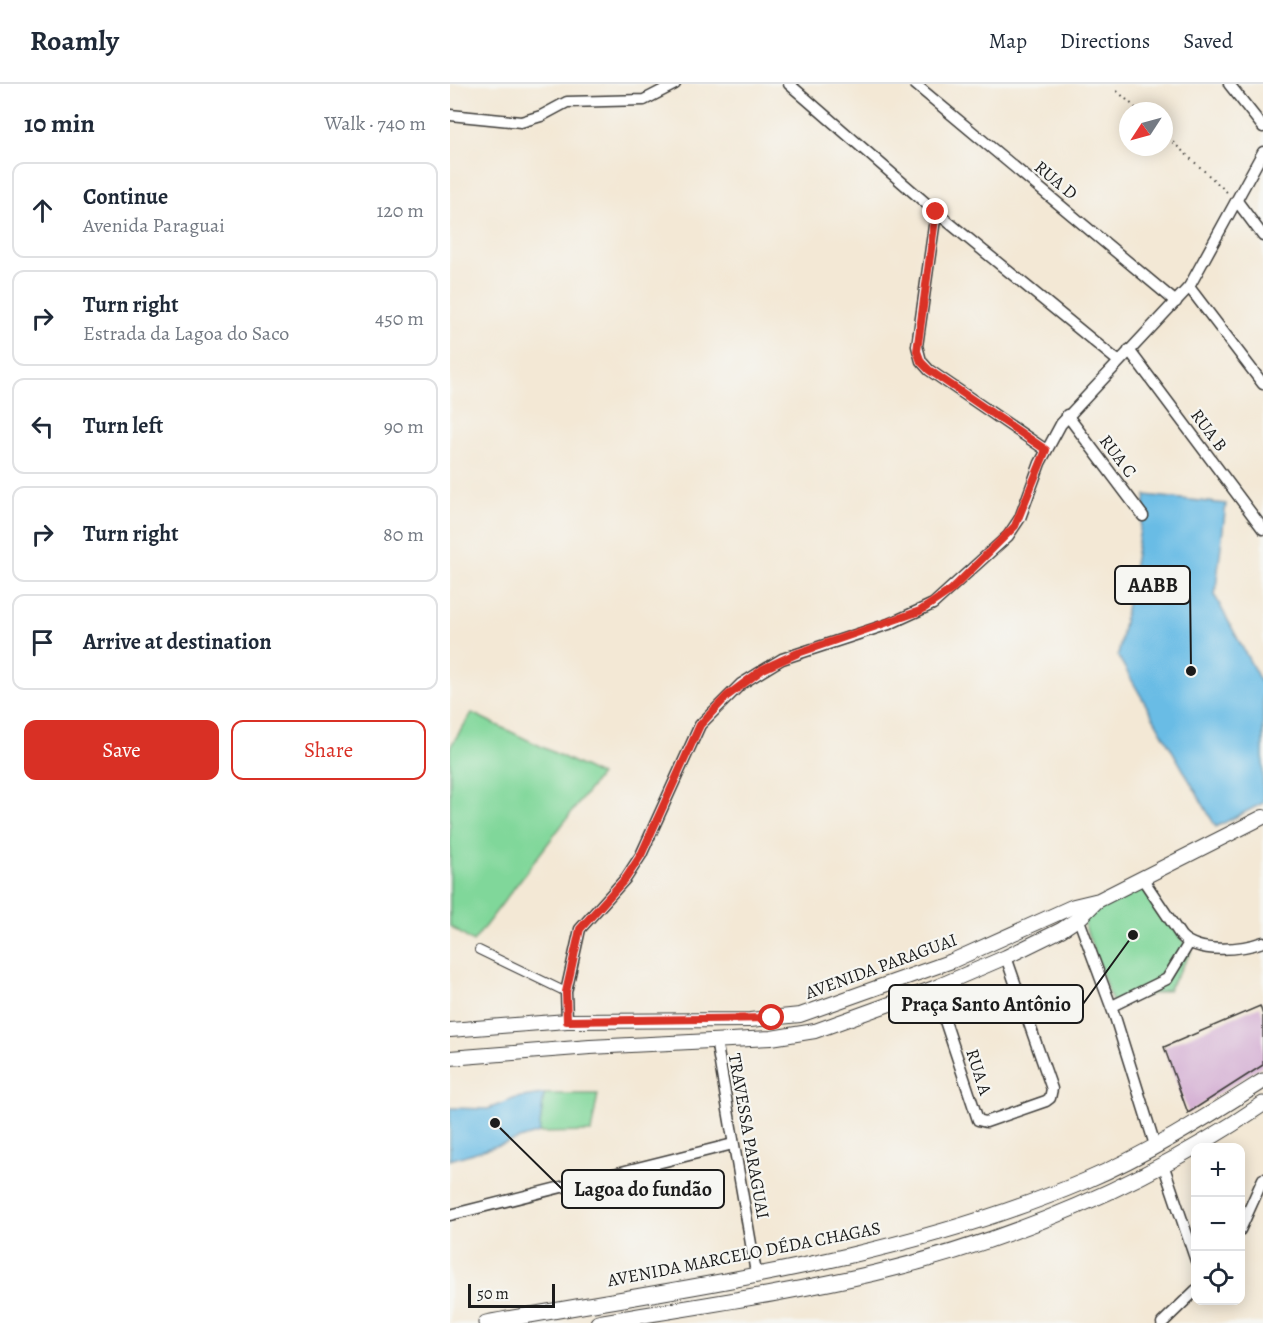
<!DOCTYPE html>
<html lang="en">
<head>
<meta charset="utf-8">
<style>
  body { margin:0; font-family:Alegreya,serif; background:#f6f6f7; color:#1f2937 }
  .controls { position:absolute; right:18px; bottom:18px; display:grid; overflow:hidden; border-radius:12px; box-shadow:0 3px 15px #0003 }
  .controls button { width:54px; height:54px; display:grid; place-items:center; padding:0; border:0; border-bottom:2px solid #e0e1e3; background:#fff; color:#1f2937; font:30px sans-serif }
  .compass { position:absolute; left:669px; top:18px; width:54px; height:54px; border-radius:50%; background:#fff; box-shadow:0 3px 15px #0003; rotate:234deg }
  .scale { position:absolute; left:18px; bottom:15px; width:87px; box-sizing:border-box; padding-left:6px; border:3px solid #1c1c1c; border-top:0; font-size:16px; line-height:21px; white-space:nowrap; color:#1c1c1c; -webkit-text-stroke:4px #f6f6f2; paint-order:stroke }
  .stop { position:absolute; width:18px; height:18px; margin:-14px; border:4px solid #d93025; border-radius:50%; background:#fff }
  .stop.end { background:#d93025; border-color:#fff; box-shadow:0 2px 6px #0008 }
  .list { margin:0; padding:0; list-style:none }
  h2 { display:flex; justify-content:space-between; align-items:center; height:78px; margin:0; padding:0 24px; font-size:26px }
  h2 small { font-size:20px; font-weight:400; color:#747a83 }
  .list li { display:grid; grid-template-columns:39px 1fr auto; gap:18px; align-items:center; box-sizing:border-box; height:96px; margin:0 12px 12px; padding:0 12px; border:2px solid #e0e1e3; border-radius:12px }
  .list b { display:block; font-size:22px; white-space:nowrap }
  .list p { margin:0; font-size:20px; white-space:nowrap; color:#747a83 }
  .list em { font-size:20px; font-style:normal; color:#747a83 }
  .actions { display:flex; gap:12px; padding:18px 24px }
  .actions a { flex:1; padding:14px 0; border:2px solid #d93025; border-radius:12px; text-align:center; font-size:21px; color:#d93025 }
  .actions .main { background:#d93025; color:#fff }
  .icon { flex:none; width:33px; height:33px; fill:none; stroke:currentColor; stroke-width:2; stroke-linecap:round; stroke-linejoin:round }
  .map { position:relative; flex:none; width:813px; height:1239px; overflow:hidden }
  header { display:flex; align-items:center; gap:36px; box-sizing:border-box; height:84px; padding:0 30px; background:#fff; border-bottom:2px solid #e0e1e3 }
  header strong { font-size:28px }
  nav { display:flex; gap:33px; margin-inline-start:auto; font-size:21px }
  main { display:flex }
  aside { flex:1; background:#fff }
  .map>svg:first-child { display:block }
  .green { fill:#80d79a; stroke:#4e7a5b; stroke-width:1.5 }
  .water { fill:#69bce5; stroke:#426c80; stroke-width:1.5 }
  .building { fill:#d4afd3 }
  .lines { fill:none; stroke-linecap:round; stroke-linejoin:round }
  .pedestrian-casing { stroke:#3c3b38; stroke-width:10 }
  .minor-casing { stroke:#3c3b38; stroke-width:13 }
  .tertiary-casing { stroke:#3c3b38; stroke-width:16 }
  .secondary-casing { stroke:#3c3b38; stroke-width:17 }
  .path { stroke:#3c3b38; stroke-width:2; stroke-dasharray:1.5 4.5; stroke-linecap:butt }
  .pedestrian { stroke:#fff; stroke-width:8 }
  .minor { stroke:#fff; stroke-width:10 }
  .tertiary { stroke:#fff; stroke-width:14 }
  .secondary { stroke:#fff; stroke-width:15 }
  .route { stroke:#d93025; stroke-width:8 }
  .labels { text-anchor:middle; stroke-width:4.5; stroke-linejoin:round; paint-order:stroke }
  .street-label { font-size:18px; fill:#1c1c1c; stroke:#f6f6f2 }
  .leader { fill:none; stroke:#1c1c1c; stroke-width:2 }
  .callout-dot { fill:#1c1c1c; stroke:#f6f6f2; stroke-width:2 }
  .callout { fill:#f6f6f2; stroke:#1c1c1c; stroke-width:2 }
  .callout-label { font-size:20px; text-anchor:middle; font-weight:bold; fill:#1c1c1c }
</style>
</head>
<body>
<header>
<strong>Roamly</strong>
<nav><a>Map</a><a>Directions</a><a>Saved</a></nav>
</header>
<main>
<aside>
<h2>10 min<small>Walk · 740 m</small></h2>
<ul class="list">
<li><svg class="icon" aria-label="ahead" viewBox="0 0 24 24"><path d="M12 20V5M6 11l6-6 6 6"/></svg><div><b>Continue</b><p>Avenida Paraguai</p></div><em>120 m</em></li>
<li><svg class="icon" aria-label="right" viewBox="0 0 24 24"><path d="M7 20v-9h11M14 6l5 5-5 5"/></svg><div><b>Turn right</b><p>Estrada da Lagoa do Saco</p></div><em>450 m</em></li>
<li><svg class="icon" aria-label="left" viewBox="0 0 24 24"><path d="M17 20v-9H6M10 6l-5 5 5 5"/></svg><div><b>Turn left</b></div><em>90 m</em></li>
<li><svg class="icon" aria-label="right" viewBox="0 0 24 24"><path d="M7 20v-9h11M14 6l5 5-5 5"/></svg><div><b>Turn right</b></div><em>80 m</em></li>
<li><svg class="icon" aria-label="arrive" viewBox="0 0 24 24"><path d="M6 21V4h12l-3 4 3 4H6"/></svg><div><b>Arrive at destination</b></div></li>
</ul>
<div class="actions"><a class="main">Save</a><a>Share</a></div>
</aside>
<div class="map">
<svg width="813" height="1239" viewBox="0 0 813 1239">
  <rect width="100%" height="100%" fill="#f6f6f2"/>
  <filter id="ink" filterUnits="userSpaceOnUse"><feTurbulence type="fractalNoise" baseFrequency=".0167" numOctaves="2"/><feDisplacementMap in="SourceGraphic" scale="12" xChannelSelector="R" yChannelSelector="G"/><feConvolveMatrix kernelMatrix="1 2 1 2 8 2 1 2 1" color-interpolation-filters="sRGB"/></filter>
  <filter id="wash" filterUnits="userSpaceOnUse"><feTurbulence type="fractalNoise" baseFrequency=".008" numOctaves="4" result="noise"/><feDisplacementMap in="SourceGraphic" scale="24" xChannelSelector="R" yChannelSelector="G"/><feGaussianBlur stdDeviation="1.35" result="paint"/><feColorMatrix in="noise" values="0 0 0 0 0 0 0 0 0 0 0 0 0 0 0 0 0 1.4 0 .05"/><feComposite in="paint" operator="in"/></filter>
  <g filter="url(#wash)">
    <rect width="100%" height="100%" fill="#f3e8d5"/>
    <g class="green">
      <path d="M22,629L150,691L23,858L0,842V663Z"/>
      <path d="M690,796L741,868L718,906L663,920L632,834Z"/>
      <path d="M94,1010H148L141,1048L89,1049Z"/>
    </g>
    <g class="water">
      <path d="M696,411L776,420L765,512L813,602V719L766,743L668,572Z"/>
      <path d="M94,1010L89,1049L0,1076V1024L38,1025L66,1014Z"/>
    </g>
    <g id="blocks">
      <path class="building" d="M810,922L813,931V981L738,1029L714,963Z"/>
    </g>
  </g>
  <g filter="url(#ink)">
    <use href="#blocks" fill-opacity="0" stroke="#3c3b38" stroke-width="1.5"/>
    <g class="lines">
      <defs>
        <path id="pedestrian" d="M29,866L116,908"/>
        <g id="minor">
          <path d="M339,0L486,128L668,277"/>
          <path d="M465,0L726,218"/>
          <path d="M779,0L813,43"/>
          <path d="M0,31L71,38L91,32L117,18L194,16L225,0"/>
          <path d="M787,117L813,152"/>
          <path d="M486,128L467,262L471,277L479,286L596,366"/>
          <path d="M739,203L813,300"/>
          <path d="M679,266L813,445"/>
          <path d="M617,331L693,432"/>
          <path d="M692,794L731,852C748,870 791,866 813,858"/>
          <path d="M626,828L665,933L705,1061"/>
          <path d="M484,904L528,1036L536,1038L596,1017L600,1014L602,1005L556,873"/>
          <path d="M662,922L717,895L739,859"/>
          <path d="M117,937L116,908L130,845L176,794L191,771L250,641L291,600L332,575L439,540L483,520L558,452L570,434L590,379L611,340L739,203L813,68"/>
          <path d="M266,956L306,1189"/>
          <path d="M714,1083L746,1177"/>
          <path d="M0,1131L283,1060"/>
          <path d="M790,1146L813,1095"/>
          <path d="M712,1239L746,1206"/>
        </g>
        <g id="tertiary">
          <path d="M0,946L117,937L300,936L350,931L502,877L624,822L649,816L813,733"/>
          <path d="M0,974L140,963L321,954L365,947L484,904L556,873L611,846L632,832L647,817"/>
        </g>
        <g id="secondary">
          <path d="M36,1239C237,1202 445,1178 635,1097C698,1070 756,1033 813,997"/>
          <path d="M148,1239C240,1223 334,1210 425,1189C562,1156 696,1100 813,1020"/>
        </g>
      </defs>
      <use href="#pedestrian" class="pedestrian-casing"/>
      <use href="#minor" class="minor-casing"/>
      <use href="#tertiary" class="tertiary-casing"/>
      <use href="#secondary" class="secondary-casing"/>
      <g class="path">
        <path d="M667,7L689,27"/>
        <path d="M714,50L778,109"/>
      </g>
      <use href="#pedestrian" class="pedestrian"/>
      <use href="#minor" class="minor"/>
      <use href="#tertiary" class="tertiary"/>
      <use href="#secondary" class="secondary"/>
    </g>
  </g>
  <g class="lines" filter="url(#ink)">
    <path class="route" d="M322,934L117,937L116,908L130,845L176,794L191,771L250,641L277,612L313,585L348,569L470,527L501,506L565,442L596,366L479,286L471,278L467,267L486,128"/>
  </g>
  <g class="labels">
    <g class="street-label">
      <text transform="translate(606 96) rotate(40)" y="6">RUA D</text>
      <text transform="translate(759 346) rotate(53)" y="6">RUA B</text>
      <text transform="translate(668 372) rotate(53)" y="6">RUA C</text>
      <text transform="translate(431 882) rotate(-20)" y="6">AVENIDA PARAGUAI</text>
      <text transform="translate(529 988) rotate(72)" y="6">RUA A</text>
      <text transform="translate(299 1052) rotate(80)" y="6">TRAVESSA PARAGUAI</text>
      <text transform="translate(294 1170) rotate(-11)" y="6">AVENIDA MARCELO DÉDA CHAGAS</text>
    </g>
  </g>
  <path class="leader" d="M741 587L740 501M683 851L633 920M45 1039L112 1105"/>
  <g class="callout-dot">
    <circle cx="741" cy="587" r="6"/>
    <circle cx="683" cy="851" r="6"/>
    <circle cx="45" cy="1039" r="6"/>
  </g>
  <g class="callout">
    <rect x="665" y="482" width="75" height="38" rx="6"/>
    <rect x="439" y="901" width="194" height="38" rx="6"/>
    <rect x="112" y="1086" width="162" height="38" rx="6"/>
  </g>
  <g class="callout-label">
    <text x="703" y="508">AABB</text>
    <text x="536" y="927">Praça Santo Antônio</text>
    <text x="193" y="1112">Lagoa do fundão</text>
  </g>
</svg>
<div class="controls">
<button>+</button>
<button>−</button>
<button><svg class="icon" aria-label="locate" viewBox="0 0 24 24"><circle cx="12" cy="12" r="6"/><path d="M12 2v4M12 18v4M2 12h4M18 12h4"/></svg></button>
</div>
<svg class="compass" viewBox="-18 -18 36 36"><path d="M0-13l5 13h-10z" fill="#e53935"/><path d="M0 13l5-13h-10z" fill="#747a83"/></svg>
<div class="scale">50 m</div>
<div class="stop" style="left:322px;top:934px"></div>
<div class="stop end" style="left:486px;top:128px"></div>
</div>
</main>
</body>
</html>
